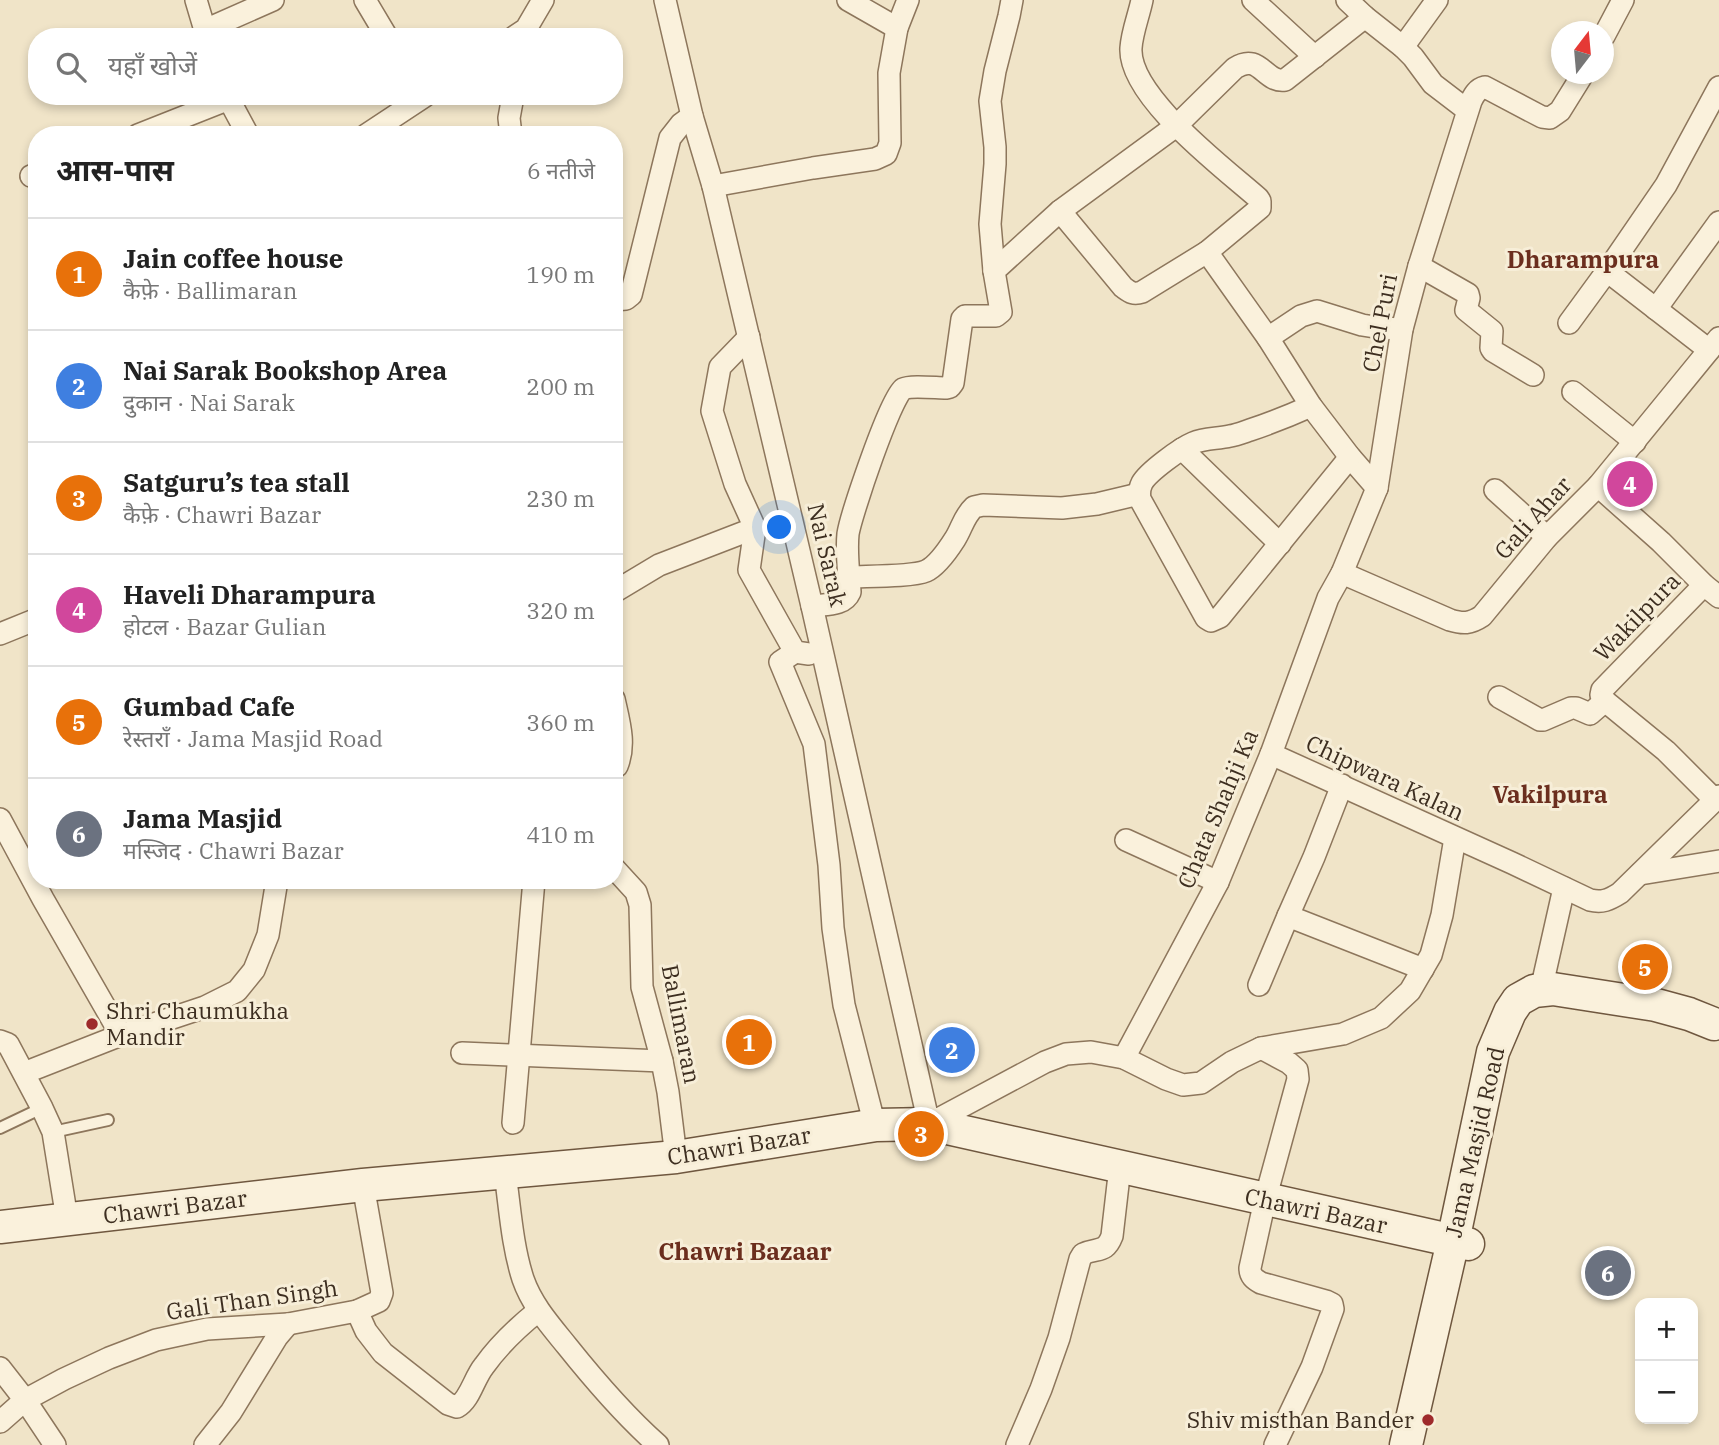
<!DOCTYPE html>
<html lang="hi">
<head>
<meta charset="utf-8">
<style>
  body { margin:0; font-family:"IBM Plex Serif","Noto Sans Devanagari",serif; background:#f6f6f6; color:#222 }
  .controls { position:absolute; right:21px; bottom:21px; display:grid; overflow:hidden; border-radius:14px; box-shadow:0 4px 10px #0003 }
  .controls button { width:63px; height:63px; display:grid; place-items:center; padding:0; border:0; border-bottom:2px solid #e0e0e0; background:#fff; color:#222; font:35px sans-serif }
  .compass { position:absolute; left:1551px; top:21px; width:63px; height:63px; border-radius:50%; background:#fff; box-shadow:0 4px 10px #0003; rotate:16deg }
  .you { position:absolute; left:780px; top:528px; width:24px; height:24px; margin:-18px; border:5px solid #fff; border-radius:50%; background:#1a73e8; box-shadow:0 0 0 10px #1a73e833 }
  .badge { display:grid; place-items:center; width:46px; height:46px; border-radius:50%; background:#ea580c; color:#fff; font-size:23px; font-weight:700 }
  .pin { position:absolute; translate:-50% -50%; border:4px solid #fff; box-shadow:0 2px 7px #0006 }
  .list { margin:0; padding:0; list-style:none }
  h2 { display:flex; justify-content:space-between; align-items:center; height:91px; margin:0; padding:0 28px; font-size:30px }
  h2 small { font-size:23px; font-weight:400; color:#767676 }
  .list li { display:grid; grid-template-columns:46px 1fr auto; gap:21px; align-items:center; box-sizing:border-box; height:112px; padding:0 28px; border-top:2px solid #e0e0e0 }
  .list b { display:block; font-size:26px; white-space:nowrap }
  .list p { margin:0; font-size:23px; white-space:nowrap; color:#767676 }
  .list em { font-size:23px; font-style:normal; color:#767676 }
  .icon { flex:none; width:38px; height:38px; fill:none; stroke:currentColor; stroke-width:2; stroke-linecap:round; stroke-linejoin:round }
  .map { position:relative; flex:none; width:1719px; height:1445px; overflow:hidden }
  .search { position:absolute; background:#fff; box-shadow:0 4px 10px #0003; left:28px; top:28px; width:595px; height:77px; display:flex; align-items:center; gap:18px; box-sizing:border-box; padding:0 24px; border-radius:28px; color:#767676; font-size:26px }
  .panel { position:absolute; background:#fff; box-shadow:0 4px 10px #0003; left:28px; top:126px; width:595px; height:763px; border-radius:28px }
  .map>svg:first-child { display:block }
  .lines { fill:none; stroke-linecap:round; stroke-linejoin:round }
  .lane-casing { stroke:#8d765c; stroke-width:14 }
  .street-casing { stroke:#8d765c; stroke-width:24 }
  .secondary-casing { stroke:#6f573f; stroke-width:35 }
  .lane { stroke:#faf1dc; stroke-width:10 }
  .street { stroke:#faf1dc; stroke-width:21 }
  .secondary { stroke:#faf1dc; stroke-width:32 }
  .poi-dot { fill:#9e2a2b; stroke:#f7eed8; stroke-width:2.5 }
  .labels { text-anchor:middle; stroke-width:6; stroke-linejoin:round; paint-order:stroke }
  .street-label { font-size:23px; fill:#3d2e20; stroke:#f7eed8 }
  .poi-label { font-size:23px; fill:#3d2e20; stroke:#f7eed8; text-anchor:start }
  .neighbourhood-label { font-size:24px; font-weight:bold; fill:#6b2e1e; stroke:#f7eed8 }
</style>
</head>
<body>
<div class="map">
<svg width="1719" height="1445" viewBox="0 0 1719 1445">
  <rect width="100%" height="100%" fill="#f0e4c8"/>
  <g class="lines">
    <defs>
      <g id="lane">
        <path d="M0,1128L42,1108"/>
        <path d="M53,1132L108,1120"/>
      </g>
      <g id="street">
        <path d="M196,0L207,37"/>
        <path d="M365,0L387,37"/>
        <path d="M665,0L692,116L713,186L812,606L929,1124L1045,1062L1066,1054L1091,1052L1124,1058L1166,1079L1183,1085L1201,1083L1232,1062L1261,1048L1343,1034L1381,1018L1410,991L1431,955L1442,915L1455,838"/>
        <path d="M848,0L897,28"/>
        <path d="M1253,0L1315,57"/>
        <path d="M1347,0L1365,17L1403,47L1413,57L1433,84L1467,110"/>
        <path d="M205,30L273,0"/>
        <path d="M1604,36L1623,0"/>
        <path d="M514,37L526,29L543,0"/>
        <path d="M1403,47L1437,0"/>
        <path d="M227,96L248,135"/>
        <path d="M138,135L229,99"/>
        <path d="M366,135L425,96"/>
        <path d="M511,135L509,118L513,96"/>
        <path d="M31,176L37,174"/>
        <path d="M713,186L813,168L875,159L886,154L890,143L889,73L897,28L908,0"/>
        <path d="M1060,211L1123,287C1130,292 1133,295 1142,292L1207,252L1260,208V201L1258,198C1224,168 1128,96 1131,48C1132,32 1139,15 1142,0"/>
        <path d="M1207,252L1268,338L1311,406L1350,457L1377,488"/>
        <path d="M1419,266L1468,294L1469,298L1466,310L1492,331L1491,348L1493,351L1533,375"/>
        <path d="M994,271L990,224L995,164V147L990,101L995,71L1009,16L1012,0"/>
        <path d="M1607,271L1709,350"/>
        <path d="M614,300L626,299L631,295L670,138L681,124L692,116"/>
        <path d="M1656,309L1719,222"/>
        <path d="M1569,323L1607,271L1666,185L1719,87"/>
        <path d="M749,337L720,367L712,411L735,484L755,528L749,570L795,652L809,654"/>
        <path d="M1268,338L1301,316L1317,311L1362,325L1381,328L1402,329"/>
        <path d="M1573,392L1635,442"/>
        <path d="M1311,406C1291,415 1271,423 1250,430C1244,432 1237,435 1230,436C1217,439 1205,438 1193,443C1181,448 1148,472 1142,483C1139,489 1139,493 1140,499L1206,618L1211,621L1220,617L1350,457"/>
        <path d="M1182,449L1280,544"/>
        <path d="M1598,486L1661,542L1704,585L1719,597"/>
        <path d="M1495,490L1547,537"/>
        <path d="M1342,573L1450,620C1463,624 1470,624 1482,616L1547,537L1598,486L1719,338"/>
        <path d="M849,577C866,576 912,577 926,571C937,566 948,550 955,539C962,528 964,516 974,507L983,505L1062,508L1097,504L1139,494"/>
        <path d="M1704,585L1602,690L1601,695L1605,701L1666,751L1715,800"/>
        <path d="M614,592L659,565L755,528"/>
        <path d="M812,606C826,604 844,606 850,592C849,573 846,553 848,534C851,515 891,396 903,389C911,385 936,388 946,388L950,387L953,383L962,319L965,316H996L1001,312L994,271L1060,211L1176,126L1235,68C1260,52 1264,83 1285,80L1365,17"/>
        <path d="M0,634L37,619"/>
        <path d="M795,652L780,662L814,744L829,865L833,928L844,1005L875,1126"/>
        <path d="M1499,697L1540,720H1543L1571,708H1576L1590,714L1605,701"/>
        <path d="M614,699C619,722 626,744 617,766L614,768"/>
        <path d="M1271,754L1512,863L1590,900C1602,903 1609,900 1620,893L1719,796"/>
        <path d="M0,819L43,899L121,1035"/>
        <path d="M1126,840L1218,882"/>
        <path d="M614,868L636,892L640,905L642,987L662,1061L668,1092L676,1157"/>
        <path d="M1640,874L1719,861"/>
        <path d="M1288,916L1423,969"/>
        <path d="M1259,985L1288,916L1314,857L1342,785"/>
        <path d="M1541,990L1564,888"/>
        <path d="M0,1041L8,1044L42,1108L53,1132L67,1219"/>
        <path d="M1261,1048L1289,1063L1297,1070L1298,1079L1265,1200L1250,1268C1250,1276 1254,1279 1261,1283L1326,1301L1332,1304L1333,1309L1312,1367L1275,1445"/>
        <path d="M462,1053L662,1061"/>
        <path d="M1124,1058L1218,882L1271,754L1328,598L1342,573L1377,488L1402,329L1419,266L1471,101C1474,95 1477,89 1485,87L1542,117L1550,118L1560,111L1583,74"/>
        <path d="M24,1073L121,1035L205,1007L237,991L254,970L268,935L277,880"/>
        <path d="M513,1123L534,880"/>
        <path d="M505,1173C510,1208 512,1245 523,1279C532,1305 550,1325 567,1346C595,1381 624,1415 658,1445"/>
        <path d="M357,1311L366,1331L383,1353L448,1404L457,1407C470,1400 474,1378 484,1366C499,1345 518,1327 538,1311"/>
        <path d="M0,1368L25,1400L55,1445"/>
        <path d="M0,1422L25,1400L64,1379L109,1358L156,1340L207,1329L288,1324L357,1311L379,1301L382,1293L363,1185"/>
        <path d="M205,1445L231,1412L277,1337L288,1324"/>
        <path d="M1017,1445L1041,1389L1059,1338L1080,1259L1083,1254C1098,1247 1105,1254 1112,1236L1120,1167"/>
      </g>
      <g id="secondary">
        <path d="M0,1227L363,1185L676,1157L876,1125L929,1124L1468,1244"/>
        <path d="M1406,1445L1453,1241L1493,1052L1510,1012L1518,1000L1534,991L1553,989L1656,1005L1689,1014L1714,1024"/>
      </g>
    </defs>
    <use href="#lane" class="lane-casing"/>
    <use href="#street" class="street-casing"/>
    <use href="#secondary" class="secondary-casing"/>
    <use href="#lane" class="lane"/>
    <use href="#street" class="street"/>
    <use href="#secondary" class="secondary"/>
  </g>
  <g class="poi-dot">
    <circle cx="92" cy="1024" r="7"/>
    <circle cx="1428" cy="1420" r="7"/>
  </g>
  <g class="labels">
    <g class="street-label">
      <text transform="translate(1380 323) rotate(-79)" y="8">Chel Puri</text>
      <text transform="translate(1533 518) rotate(-48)" y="8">Gali Ahar</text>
      <text transform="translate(827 555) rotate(77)" y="8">Nai Sarak</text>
      <text transform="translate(1637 617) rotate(-46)" y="8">Wakilpura</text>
      <text transform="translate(1385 778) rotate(25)" y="8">Chipwara Kalan</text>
      <text transform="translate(1218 809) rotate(-67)" y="8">Chata Shahji Ka</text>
      <text transform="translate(681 1024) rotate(79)" y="8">Ballimaran</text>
      <text transform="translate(1475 1142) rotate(-77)" y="8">Jama Masjid Road</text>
      <text transform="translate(739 1146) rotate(-9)" y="8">Chawri Bazar</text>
      <text transform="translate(175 1207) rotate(-7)" y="8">Chawri Bazar</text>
      <text transform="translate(1316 1211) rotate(12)" y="8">Chawri Bazar</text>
      <text transform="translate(252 1300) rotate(-8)" y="8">Gali Than Singh</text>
    </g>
    <g class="poi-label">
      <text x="106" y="1019">Shri Chaumukha<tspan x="106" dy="26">Mandir</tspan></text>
      <text x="1414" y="1428" text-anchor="end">Shiv misthan Bander</text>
    </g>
    <g class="neighbourhood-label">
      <text x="1583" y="268">Dharampura</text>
      <text x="1550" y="803">Vakilpura</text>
      <text x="745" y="1260">Chawri Bazaar</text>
    </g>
  </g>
</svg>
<div class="controls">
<button>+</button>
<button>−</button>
</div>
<svg class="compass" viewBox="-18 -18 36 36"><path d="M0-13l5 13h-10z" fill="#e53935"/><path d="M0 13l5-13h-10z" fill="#767676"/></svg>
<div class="you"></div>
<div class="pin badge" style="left:749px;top:1042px;background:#e8710a">1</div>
<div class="pin badge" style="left:952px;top:1050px;background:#3f7fe0">2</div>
<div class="pin badge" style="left:921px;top:1134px;background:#e8710a">3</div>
<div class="pin badge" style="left:1630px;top:484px;background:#d1479c">4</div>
<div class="pin badge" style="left:1645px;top:967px;background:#e8710a">5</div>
<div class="pin badge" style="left:1608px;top:1273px;background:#6b7280">6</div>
<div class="search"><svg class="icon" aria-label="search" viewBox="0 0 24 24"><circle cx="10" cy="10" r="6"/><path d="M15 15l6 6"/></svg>यहाँ खोजें</div>
<section class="panel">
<h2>आस-पास<small>6 नतीजे</small></h2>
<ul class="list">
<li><span class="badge" style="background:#e8710a">1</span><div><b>Jain coffee house</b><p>कैफ़े · Ballimaran</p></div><em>190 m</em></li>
<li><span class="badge" style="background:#3f7fe0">2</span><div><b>Nai Sarak Bookshop Area</b><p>दुकान · Nai Sarak</p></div><em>200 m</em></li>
<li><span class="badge" style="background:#e8710a">3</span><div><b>Satguru’s tea stall</b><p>कैफ़े · Chawri Bazar</p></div><em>230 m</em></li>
<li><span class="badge" style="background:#d1479c">4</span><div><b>Haveli Dharampura</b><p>होटल · Bazar Gulian</p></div><em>320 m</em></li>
<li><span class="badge" style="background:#e8710a">5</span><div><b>Gumbad Cafe</b><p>रेस्तराँ · Jama Masjid Road</p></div><em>360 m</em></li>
<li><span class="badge" style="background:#6b7280">6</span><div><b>Jama Masjid</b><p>मस्जिद · Chawri Bazar</p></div><em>410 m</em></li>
</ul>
</section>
</div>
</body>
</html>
